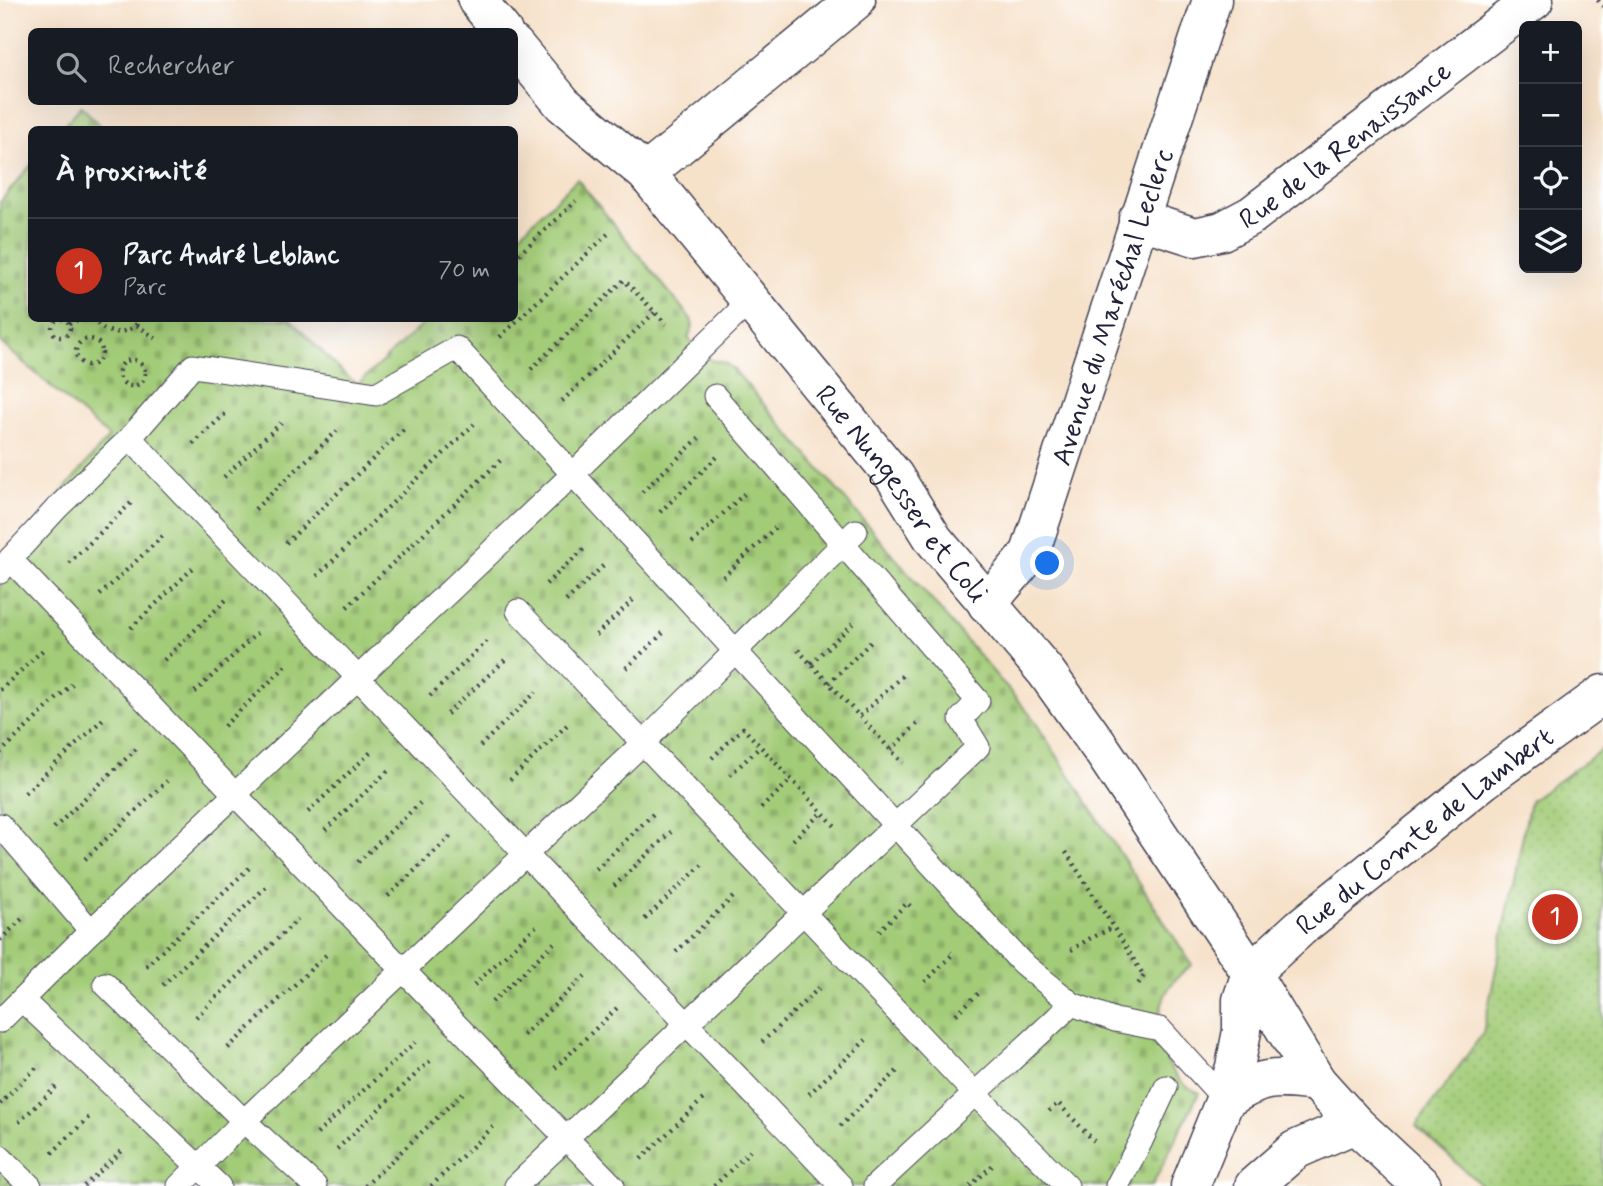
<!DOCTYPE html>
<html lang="fr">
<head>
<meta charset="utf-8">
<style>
  body { margin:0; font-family:Mynerve,sans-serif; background:#242831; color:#f1f3f6 }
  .controls { position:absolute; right:21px; top:21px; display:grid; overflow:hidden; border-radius:10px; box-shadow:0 7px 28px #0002 }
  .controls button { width:63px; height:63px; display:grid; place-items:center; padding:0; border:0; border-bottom:2px solid #363941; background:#171b24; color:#f1f3f6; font:35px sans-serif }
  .you { position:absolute; left:1048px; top:564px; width:24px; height:24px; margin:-18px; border:5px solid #fff; border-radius:50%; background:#1a73e8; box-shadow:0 0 0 10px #1a73e833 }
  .badge { display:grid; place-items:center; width:46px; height:46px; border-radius:50%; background:#c8321e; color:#fff; font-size:23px; font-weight:700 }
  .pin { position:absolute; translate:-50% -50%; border:4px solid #fff; box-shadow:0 2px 7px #0006 }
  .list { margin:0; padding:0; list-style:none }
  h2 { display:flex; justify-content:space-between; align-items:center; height:91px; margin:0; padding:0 28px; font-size:30px }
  h2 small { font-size:23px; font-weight:400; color:#9ea1a6 }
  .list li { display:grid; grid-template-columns:46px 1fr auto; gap:21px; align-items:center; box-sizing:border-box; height:105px; padding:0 28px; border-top:2px solid #363941 }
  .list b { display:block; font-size:26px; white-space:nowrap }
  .list p { margin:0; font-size:23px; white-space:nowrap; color:#9ea1a6 }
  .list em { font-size:23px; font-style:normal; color:#9ea1a6 }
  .icon { flex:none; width:38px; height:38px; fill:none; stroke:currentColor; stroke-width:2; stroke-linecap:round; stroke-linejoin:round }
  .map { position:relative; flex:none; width:1603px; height:1186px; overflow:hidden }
  .search { position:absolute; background:#171b24; box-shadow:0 7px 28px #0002; left:28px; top:28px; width:490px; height:77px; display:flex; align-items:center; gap:18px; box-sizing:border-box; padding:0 24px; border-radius:10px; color:#9ea1a6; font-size:26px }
  .panel { position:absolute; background:#171b24; box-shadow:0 7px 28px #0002; left:28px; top:126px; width:490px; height:196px; border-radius:10px }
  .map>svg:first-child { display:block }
  .green { fill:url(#green-dots); stroke:#62775a; stroke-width:2 }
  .cemetery { fill:url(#cemetery-stones); stroke:#62775a; stroke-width:2 }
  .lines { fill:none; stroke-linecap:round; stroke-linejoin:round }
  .lane-casing { stroke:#423f50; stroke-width:25 }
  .street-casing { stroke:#423f50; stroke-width:41 }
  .secondary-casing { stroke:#423f50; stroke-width:41 }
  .path { stroke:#423f50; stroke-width:4.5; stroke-dasharray:2 5; stroke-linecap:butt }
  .lane { stroke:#fff; stroke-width:23 }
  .street { stroke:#fff; stroke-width:38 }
  .secondary { stroke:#fff; stroke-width:38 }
  .labels { text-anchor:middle; stroke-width:7; stroke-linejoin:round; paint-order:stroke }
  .street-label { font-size:28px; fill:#22223b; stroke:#fff }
</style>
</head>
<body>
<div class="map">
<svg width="1603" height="1186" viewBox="0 0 1603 1186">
  <defs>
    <pattern id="green-dots" width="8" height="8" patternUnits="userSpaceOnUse" patternTransform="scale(1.75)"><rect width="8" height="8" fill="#a3cc78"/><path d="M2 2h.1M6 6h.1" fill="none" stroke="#8caf69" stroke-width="1.8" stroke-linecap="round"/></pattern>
    <pattern id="cemetery-stones" width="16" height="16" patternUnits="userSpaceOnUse" patternTransform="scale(1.75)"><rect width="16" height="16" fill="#a3cc78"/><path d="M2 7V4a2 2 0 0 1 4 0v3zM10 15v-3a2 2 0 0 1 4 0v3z" fill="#8caf69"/></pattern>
  </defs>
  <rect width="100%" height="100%" fill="#fff"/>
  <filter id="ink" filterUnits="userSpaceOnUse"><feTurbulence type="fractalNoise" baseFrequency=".0143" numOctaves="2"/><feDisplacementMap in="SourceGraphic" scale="14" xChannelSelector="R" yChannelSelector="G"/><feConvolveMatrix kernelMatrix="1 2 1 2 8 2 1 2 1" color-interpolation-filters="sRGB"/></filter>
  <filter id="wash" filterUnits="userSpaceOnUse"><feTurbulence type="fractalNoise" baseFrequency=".00686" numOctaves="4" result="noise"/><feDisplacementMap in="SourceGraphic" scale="28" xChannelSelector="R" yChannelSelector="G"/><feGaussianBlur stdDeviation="1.57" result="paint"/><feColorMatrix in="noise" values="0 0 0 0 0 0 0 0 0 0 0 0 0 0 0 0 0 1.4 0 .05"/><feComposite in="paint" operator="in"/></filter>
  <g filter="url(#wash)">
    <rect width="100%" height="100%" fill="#f6e1c9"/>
    <path class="green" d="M1603,749V1186H1482L1416,1126L1483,1033L1530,801Z"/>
    <g class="cemetery">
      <path d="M81,106L104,129H61Z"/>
      <path d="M31,165L32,318L290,319L345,375L358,384L428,319L514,318L515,239L577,179L691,319L693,327L688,338L712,361C723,360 728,364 736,372L1032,717L1192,965C1181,973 1169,984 1164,998C1153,1025 1162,1066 1185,1085C1188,1088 1195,1090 1199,1093L1152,1186H0V564L109,437L0,342V202Z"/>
    </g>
  </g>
  <g filter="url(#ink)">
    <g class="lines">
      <defs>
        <g id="lane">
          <path d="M130,438L193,366L376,394L457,348L1021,962L1072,1004L1115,1020L1160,1029L1225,1100"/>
          <path d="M10,559L57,508L130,438L841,1186"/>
          <path d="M0,572L10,559L403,970L613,1186"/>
          <path d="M518,611L975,1094L1067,1186"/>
          <path d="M0,825L91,931"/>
          <path d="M105,984L244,1121L315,1186"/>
          <path d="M22,1000L219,1186"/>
          <path d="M0,1021L91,931L573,474L752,299"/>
          <path d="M0,1157L30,1186"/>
          <path d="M179,1186L244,1121L643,743L856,531"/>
          <path d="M516,1186L978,747L961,719L978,701C890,598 803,497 715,396"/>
          <path d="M875,1186L1072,1004"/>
          <path d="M1117,1186L1141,1141L1166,1087"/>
        </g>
        <g id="street">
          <path d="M646,173L856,0"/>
          <path id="s1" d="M1138,219L1195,237L1222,231L1252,215L1534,0"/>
          <path d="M1225,1100C1264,1075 1272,1077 1317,1082"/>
          <path id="s2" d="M1190,1186L1225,1100L1235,1067L1242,1031V1000L1251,973L1301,927L1484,780L1603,694"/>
          <path d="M1254,1186L1295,1150L1355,1124"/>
        </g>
        <g id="secondary">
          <path d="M477,0L503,32"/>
          <path id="s3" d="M514,45L563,104L646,173L894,476L934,540L1046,672L1104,753L1251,973L1317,1082L1355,1124L1422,1186"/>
          <path id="s4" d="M987,604L1030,553L1212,0"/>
        </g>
      </defs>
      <use href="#lane" class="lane-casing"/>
      <use href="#street" class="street-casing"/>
      <use href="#secondary" class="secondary-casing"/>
      <g class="path">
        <path d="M1598,0L1603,7"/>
        <path d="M514,259L576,201"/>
        <path d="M93,318C105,338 129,336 142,318"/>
        <circle cx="61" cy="328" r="9"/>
        <path d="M69,324L81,318"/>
        <path d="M137,325L159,341"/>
        <path d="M500,337L611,231"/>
        <circle cx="89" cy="352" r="13"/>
        <circle cx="132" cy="373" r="13"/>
        <path d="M531,369L624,280L666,324"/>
        <path d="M562,401L655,312"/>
        <path d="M193,444L225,414"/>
        <path d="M224,477L281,423"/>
        <path d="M642,492L699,438"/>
        <path d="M255,509L337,431"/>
        <path d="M660,512L717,457"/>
        <path d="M286,543L405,428"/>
        <path d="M692,543L744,494"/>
        <path d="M69,563L133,501"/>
        <path d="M317,576L474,424"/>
        <path d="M723,577L775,528"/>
        <path d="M546,584L586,547"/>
        <path d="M100,595L165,534"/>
        <path d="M566,601L603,566"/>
        <path d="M347,607L503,458"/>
        <path d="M131,628L195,566"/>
        <path d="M596,635L633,600"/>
        <path d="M798,650L903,763"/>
        <path d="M164,660L226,600"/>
        <path d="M811,663L856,621"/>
        <path d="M626,668L663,633"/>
        <path d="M829,683L873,640"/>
        <path d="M0,690L43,650"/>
        <path d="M195,692L257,633"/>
        <path d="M430,696L489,639"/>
        <path d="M447,714L507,658"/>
        <path d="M860,716L903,675"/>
        <path d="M224,726L288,664"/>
        <path d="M480,746L536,692"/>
        <path d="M891,750L920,721"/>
        <path d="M0,753L74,682"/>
        <path d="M712,758L743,728L835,826"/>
        <path d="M730,775L760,747"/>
        <path d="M510,780L569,723"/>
        <path d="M25,793L105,717"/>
        <path d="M761,808L791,780"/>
        <path d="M308,812L373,750"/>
        <path d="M54,828L136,749"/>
        <path d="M325,830L390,769"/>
        <path d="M793,840L822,812"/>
        <path d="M1066,852L1144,976L1138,984"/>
        <path d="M85,859L167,781"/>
        <path d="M358,862L420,803"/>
        <path d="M596,869L653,814"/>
        <path d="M614,886L671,832"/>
        <path d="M388,896L453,834"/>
        <path d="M645,919L702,865"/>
        <path d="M879,931L907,903L910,906"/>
        <path d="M0,940L25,916"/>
        <path d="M1071,950L1089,939L1114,927"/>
        <path d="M676,952L733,897"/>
        <path d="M146,966L249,868"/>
        <path d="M925,982L953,954L951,952"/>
        <path d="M163,985L266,887"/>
        <path d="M474,985L536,926"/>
        <path d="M492,1002L554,943"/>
        <path d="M956,1014L981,991"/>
        <path d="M196,1017L298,919"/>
        <path d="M523,1035L585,976"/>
        <path d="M762,1042L819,988"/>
        <path d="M228,1048L328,953"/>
        <path d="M555,1068L617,1008"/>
        <path d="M809,1094L866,1040"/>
        <path d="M0,1104L36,1068"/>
        <path d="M1049,1111L1058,1103L1094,1141"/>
        <path d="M19,1122L56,1087"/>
        <path d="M840,1126L897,1071"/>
        <path d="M317,1134L415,1042"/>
        <path d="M337,1149L432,1059"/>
        <path d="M52,1153L89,1117"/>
        <path d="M641,1159L703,1099"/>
        <path d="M84,1186L123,1150"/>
        <path d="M365,1186L464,1092"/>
        <path d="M431,1186L495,1125"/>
        <path d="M714,1186L750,1151"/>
        <path d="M970,1186L992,1166"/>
      </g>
      <use href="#lane" class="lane"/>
      <use href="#street" class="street"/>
      <use href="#secondary" class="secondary"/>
    </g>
  </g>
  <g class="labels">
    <g class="street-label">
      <text dy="10" stroke="none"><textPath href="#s1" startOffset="238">Rue de la Renaissance</textPath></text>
      <text dy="10" stroke="none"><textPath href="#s4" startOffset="326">Avenue du Maréchal Leclerc</textPath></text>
      <text dy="10" stroke="none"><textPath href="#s3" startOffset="595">Rue Nungesser et Coli</textPath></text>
      <text dy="10" stroke="none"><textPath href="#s2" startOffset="448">Rue du Comte de Lambert</textPath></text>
    </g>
  </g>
</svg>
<div class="controls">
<button>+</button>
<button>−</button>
<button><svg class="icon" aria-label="locate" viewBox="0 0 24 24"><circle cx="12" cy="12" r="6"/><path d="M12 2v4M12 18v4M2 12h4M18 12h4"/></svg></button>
<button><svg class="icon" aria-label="layers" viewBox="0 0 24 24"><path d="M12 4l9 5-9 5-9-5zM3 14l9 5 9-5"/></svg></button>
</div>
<div class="you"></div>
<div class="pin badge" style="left:1555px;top:917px">1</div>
<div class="search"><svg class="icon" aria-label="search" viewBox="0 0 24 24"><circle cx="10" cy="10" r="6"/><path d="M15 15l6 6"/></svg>Rechercher</div>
<section class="panel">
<h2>À proximité<small></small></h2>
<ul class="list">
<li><span class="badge">1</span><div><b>Parc André Leblanc</b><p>Parc</p></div><em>70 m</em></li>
</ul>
</section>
</div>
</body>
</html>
